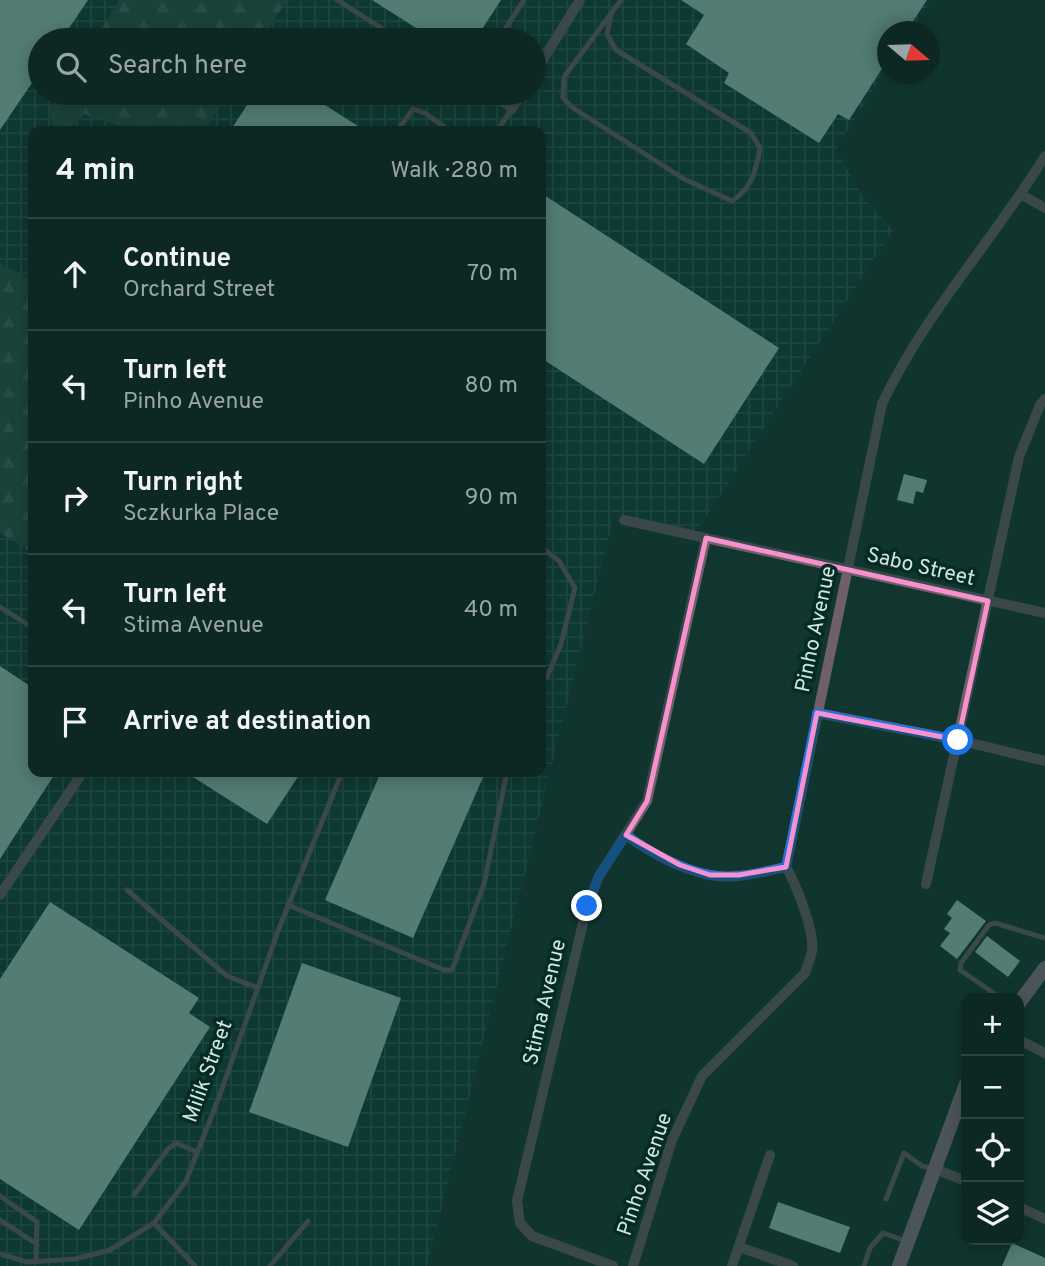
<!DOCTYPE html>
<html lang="en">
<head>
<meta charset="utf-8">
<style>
  body { margin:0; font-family:Overpass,sans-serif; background:#1b3430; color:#f1f3f6 }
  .controls { position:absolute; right:21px; bottom:21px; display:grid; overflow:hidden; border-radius:14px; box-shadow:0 4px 18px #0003 }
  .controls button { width:63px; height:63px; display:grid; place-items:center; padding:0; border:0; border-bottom:2px solid #2d4441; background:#0d2823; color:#f1f3f6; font:35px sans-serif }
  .compass { position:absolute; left:877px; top:21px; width:63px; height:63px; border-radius:50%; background:#0d2823; box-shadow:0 4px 18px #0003; rotate:109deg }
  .stop { position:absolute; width:21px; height:21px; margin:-16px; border:5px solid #1a73e8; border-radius:50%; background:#fff }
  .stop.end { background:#1a73e8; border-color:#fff; box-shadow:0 2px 7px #0008 }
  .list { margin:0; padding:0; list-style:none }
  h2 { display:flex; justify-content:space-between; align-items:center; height:91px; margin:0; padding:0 28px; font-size:30px }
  h2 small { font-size:23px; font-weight:400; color:#9aa6a6 }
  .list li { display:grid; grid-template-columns:46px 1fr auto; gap:21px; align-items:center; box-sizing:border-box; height:112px; padding:0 28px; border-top:2px solid #2d4441 }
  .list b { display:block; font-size:26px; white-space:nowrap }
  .list p { margin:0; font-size:23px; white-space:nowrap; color:#9aa6a6 }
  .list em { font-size:23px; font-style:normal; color:#9aa6a6 }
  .icon { flex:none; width:38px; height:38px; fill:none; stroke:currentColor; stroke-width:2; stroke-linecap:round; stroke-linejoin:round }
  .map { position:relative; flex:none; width:1045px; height:1266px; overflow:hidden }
  .search { position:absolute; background:#0d2823; box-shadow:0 4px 18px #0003; left:28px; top:28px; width:518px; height:77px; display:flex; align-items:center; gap:18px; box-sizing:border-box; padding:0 24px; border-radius:38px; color:#9aa6a6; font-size:26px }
  .panel { position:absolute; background:#0d2823; box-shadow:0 4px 18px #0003; left:28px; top:126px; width:518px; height:651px; border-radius:14px }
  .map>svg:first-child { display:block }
  .industrial { fill:url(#industrial-grid); fill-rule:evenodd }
  .forest { fill:url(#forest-firs) }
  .building { fill:#a2d3c8 }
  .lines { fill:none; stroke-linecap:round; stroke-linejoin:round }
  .lane { stroke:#6f6068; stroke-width:5 }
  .street { stroke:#6f6068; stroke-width:10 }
  .secondary { stroke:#937b89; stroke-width:14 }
  .route { stroke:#1a73e8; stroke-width:9 }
  .marked { fill:none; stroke:#f790ce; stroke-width:5; stroke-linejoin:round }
  .labels { text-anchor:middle; stroke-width:7; stroke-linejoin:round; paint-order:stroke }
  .street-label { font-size:21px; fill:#d2e5e1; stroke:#052b25 }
</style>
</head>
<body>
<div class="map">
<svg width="1045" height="1266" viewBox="0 0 1045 1266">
  <defs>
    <pattern id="industrial-grid" width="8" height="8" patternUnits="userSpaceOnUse" patternTransform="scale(1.75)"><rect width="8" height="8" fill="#0c3e36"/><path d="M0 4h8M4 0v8" fill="none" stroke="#2e5a53"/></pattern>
    <pattern id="forest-firs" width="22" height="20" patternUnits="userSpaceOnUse" patternTransform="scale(1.75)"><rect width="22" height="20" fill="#27524a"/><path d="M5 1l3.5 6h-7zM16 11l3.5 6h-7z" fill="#456b64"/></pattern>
  </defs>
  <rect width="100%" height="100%" fill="#11352f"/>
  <path class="industrial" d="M0,0H931L911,31L888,32L887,68L836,149L862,195L893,230L693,537L613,520L427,1266H0ZM40,40H534V93H40ZM33,131H541V772H33Z"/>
  <g class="forest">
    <path d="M120,0H287L262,40H94Z"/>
    <path d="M60,93H229L205,131H134L84,114L67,131H53L50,108Z"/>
    <path d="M0,263L33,281V553L0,533Z"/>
  </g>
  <g class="building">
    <path d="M0,0H88L61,40H40V71L0,130Z"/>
    <path d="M372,0H501L475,40H435Z"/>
    <path d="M681,0H927L906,32H887V61L849,120L838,114L819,143L724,83L729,73L686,44L704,15Z"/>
    <path d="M255,93H306L366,131H230Z"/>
    <path d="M541,193L779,348L704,464L541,358Z"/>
    <path d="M904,474L927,480L923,493L916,491L913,504L897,500Z"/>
    <path d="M0,666L33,688V772H56L0,859Z"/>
    <path d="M185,772H301L267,824Z"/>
    <path d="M381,772H477L484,775L413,938L325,900Z"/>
    <path d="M957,900L986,921L957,959L940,946L950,933L944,929L952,918L947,914Z"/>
    <path d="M50,902L199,998L189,1013L210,1027L79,1230L0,1179V979Z"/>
    <path d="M987,936L1020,961L1008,977L975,952Z"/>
    <path d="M302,963L401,998L348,1147L249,1112Z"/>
    <path d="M778,1202L850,1227L840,1253L769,1228Z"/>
    <path d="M1012,1243L1045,1258V1266H1002Z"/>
  </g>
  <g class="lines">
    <g class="lane">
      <path d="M337,0L400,40"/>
      <path d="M611,15L607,34L616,50L751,133L760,148C756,171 752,188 732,201L684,179L573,108L563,98L564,77L621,0"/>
      <path d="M498,40L524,0"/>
      <path d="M484,93L511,110L497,131"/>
      <path d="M397,131L413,109L425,113L450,131"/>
      <path d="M541,450V465"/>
      <path d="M541,547L559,561L575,588L561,644L547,677H541"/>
      <path d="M0,607L33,628"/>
      <path d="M127,890L227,976L258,988"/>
      <path d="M288,905L444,970H452L484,884L507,772"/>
      <path d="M1001,998L960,970L961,963L989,925L995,923L1045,938"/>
      <path d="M134,1195L168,1149L176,1143L197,1152"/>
      <path d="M0,1196L37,1222L36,1262"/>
      <path d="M886,1199L904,1153L922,1166L932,1169"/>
      <path d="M0,1220L37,1244"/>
      <path d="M154,1223L195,1266"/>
      <path d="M0,1254L27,1262L75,1259L110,1250L154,1223L186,1181L218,1100L278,931L342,772"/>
      <path d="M270,1266L308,1221"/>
      <path d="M864,1266L870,1248L883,1233L906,1241"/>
    </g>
    <g class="street">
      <path d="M534,74L580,0"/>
      <path d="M511,110L522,93"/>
      <path d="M1022,195L1045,208"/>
      <path d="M624,520L1045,613"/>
      <path d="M817,713L958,740L1045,761"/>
      <path d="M626,835C651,853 680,869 710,875C734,880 762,872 786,867"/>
      <path d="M926,884L1019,457L1040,405L1045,399"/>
      <path d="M0,895L83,772"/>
      <path d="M1019,1040L1045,1053"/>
      <path d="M935,1169L966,1181"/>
      <path d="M1019,1207L1045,1219"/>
      <path d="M739,1247L793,1266"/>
      <path d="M613,1266L532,1236L520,1223L517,1201L587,906L599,876L647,801L706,538"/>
      <path d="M633,1266L672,1140L702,1076L805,973C807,966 811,958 812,951C815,932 796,884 786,867L882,404C924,314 994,240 1045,156"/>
      <path d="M732,1266L770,1155"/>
    </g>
    <g class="secondary">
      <path d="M1019,1003L1045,968"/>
      <path d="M899,1266L966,1084"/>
    </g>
  </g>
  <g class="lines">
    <path class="route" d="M587,906L599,876L626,835C651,853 680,869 710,875C734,880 762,872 786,867L817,713L958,740"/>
  </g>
  <path d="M0 0H1045V1266H0ZM706,538L988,601L958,740L817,713L786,867L739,875H710L680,865L626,835L647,801Z" fill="#11352f" fill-opacity=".55" fill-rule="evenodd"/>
  <path class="marked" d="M706,538L988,601L958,740L817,713L786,867L739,875H710L680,865L626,835L647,801Z"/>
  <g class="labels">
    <g class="street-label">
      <text transform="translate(921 566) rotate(13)" y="7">Sabo Street</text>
      <text transform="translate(815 629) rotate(-78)" y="7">Pinho Avenue</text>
      <text transform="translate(544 1002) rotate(-77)" y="7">Stima Avenue</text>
      <text transform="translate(207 1071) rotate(-70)" y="7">Milik Street</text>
      <text transform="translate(644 1174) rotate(-71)" y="7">Pinho Avenue</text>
    </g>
  </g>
</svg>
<div class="controls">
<button>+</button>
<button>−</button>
<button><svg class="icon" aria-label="locate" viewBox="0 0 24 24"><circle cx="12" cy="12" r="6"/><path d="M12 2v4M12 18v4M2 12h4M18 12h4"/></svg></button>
<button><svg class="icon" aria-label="layers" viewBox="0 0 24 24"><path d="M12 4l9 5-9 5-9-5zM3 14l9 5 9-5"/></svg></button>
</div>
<svg class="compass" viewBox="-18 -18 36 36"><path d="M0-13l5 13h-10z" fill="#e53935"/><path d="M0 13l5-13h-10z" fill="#9aa6a6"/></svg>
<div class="stop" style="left:958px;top:740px"></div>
<div class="stop end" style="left:587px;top:906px"></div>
<div class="search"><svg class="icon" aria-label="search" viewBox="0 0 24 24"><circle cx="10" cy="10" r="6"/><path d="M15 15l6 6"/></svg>Search here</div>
<section class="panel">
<h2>4 min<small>Walk · 280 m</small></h2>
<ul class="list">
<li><svg class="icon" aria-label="ahead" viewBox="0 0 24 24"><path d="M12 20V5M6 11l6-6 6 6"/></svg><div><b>Continue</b><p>Orchard Street</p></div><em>70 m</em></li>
<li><svg class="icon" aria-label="left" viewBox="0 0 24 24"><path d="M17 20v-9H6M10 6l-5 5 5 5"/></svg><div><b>Turn left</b><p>Pinho Avenue</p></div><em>80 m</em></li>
<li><svg class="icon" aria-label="right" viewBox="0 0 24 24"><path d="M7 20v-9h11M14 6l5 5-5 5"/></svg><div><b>Turn right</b><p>Sczkurka Place</p></div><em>90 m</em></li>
<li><svg class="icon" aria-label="left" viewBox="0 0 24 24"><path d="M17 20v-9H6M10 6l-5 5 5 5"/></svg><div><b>Turn left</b><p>Stima Avenue</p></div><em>40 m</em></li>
<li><svg class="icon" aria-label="arrive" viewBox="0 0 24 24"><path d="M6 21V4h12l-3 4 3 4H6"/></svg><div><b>Arrive at destination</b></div></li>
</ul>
</section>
</div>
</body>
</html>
